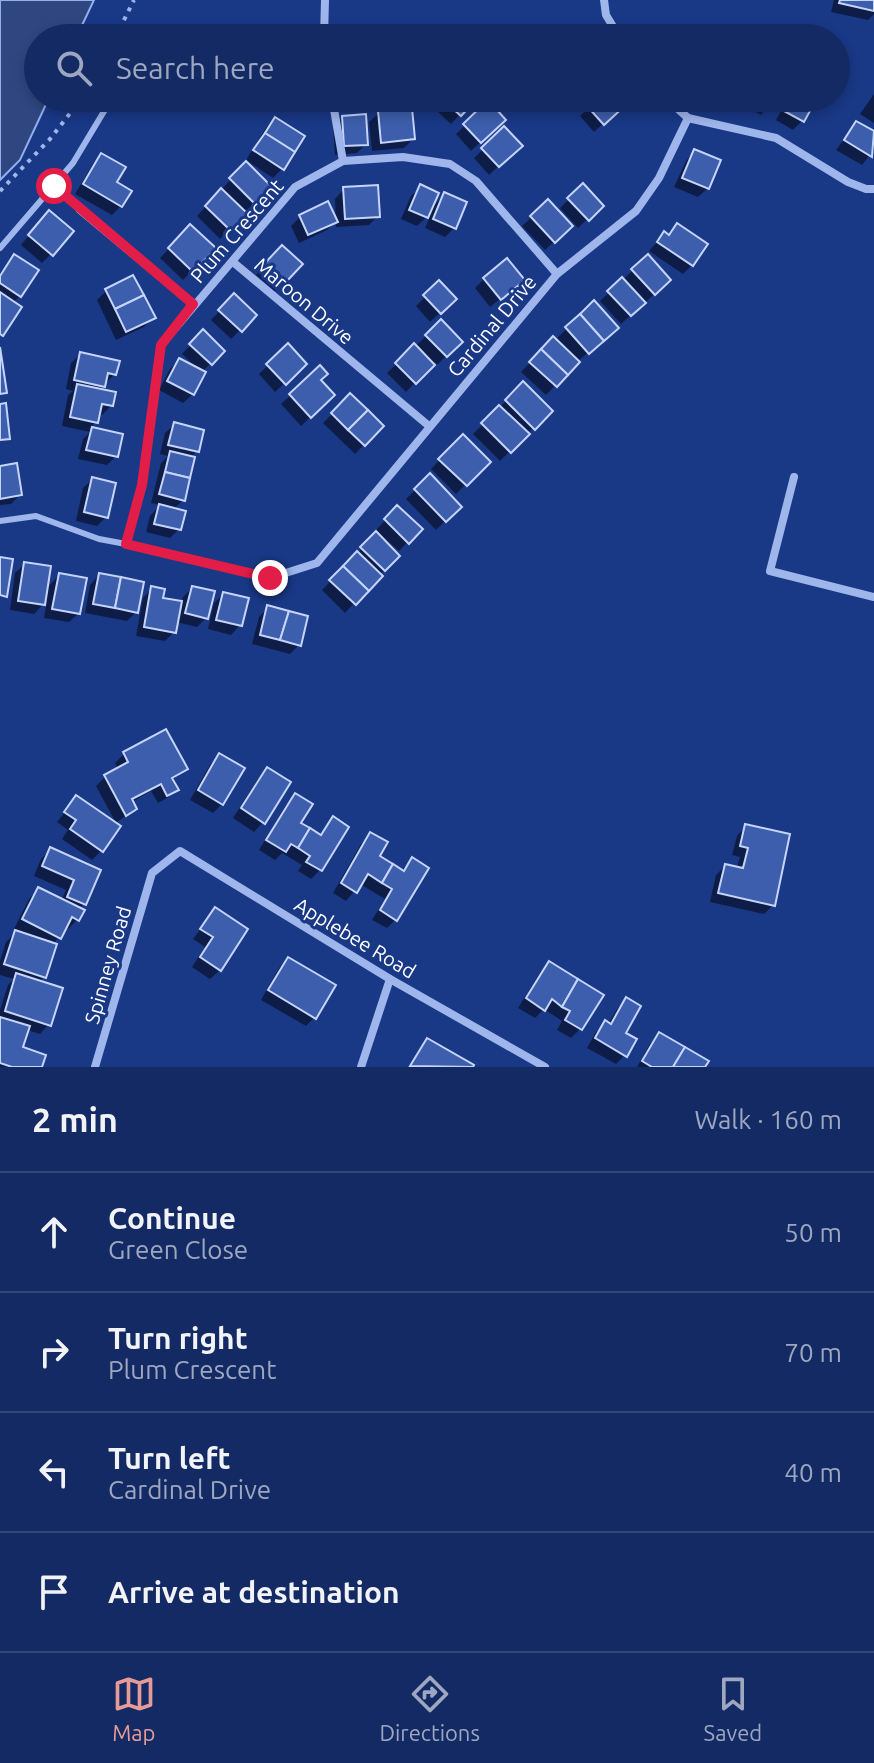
<!DOCTYPE html>
<html lang="en">
<head>
<meta charset="utf-8">
<style>
  body { margin:0; font-family:Ubuntu,sans-serif; background:#1c326a; color:#f1f3f6 }
  .stop { position:absolute; width:24px; height:24px; margin:-18px; border:6px solid #e11d48; border-radius:50%; background:#fff }
  .stop.end { background:#e11d48; border-color:#fff; box-shadow:0 2px 8px #0008 }
  .list { margin:0; padding:0; list-style:none }
  h2 { display:flex; justify-content:space-between; align-items:center; height:104px; margin:0; padding:0 32px; font-size:34px }
  h2 small { font-size:26px; font-weight:400; color:#9da7bf }
  .list li { display:grid; grid-template-columns:52px 1fr auto; gap:24px; align-items:center; box-sizing:border-box; height:120px; padding:0 32px; border-top:2px solid #324678 }
  .list b { display:block; font-size:30px; white-space:nowrap }
  .list p { margin:0; font-size:26px; white-space:nowrap; color:#9da7bf }
  .list em { font-size:26px; font-style:normal; color:#9da7bf }
  .icon { flex:none; width:44px; height:44px; fill:none; stroke:currentColor; stroke-width:2; stroke-linecap:round; stroke-linejoin:round }
  .map { position:relative; flex:none; width:874px; height:1067px; overflow:hidden }
  .search { position:absolute; background:#132a64; box-shadow:0 4px 12px #0003; left:24px; right:24px; top:24px; height:88px; display:flex; align-items:center; gap:20px; box-sizing:border-box; padding:0 28px; border-radius:44px; color:#9da7bf; font-size:30px }
  .sheet { height:584px; background:#132a64 }
  nav { display:flex; justify-content:space-around; align-items:center; box-sizing:border-box; height:112px; border-top:2px solid #324678; background:#132a64; font-size:22px; color:#9da7bf }
  nav a { display:grid; justify-items:center; gap:4px }
  nav .on { color:#e69b98 }
  .map>svg:first-child { display:block }
  .water { fill:#2f4681; stroke:#92afef; stroke-width:2 }
  .shadow { fill:#0007 }
  .building { fill:#3d5ead; stroke:#c5d4f9; stroke-width:2 }
  .lines { fill:none; stroke-linecap:round; stroke-linejoin:round }
  .path { stroke:#9fb6ec; stroke-width:4; stroke-dasharray:4 6; stroke-linecap:butt }
  .lane { stroke:#9fb6ec; stroke-width:6 }
  .street { stroke:#9fb6ec; stroke-width:8 }
  .route { stroke:#e11d48; stroke-width:10 }
  .labels { text-anchor:middle; stroke-width:6; stroke-linejoin:round; paint-order:stroke }
  .street-label { font-size:20px; fill:#fff; stroke:#193886 }
</style>
</head>
<body>
<div class="map">
<svg width="874" height="1067" viewBox="0 0 874 1067">
  <rect width="100%" height="100%" fill="#193886"/>
  <path class="water" d="M0,0H94L76,38H38V98H49L20,160L0,180Z"/>
  <g class="shadow">
    <path d="M834,0H874V14L868,20L831,12Z"/>
    <path d="M874,94V123L860,114Z"/>
    <path d="M447,98H475L451,124L436,110Z"/>
    <path d="M599,98H619L615,113L594,132L580,116Z"/>
    <path d="M745,98H774L761,115L742,105Z"/>
    <path d="M788,98H815L802,121L793,130L776,120Z"/>
    <path d="M488,103L504,120L471,151L456,134Z"/>
    <path d="M379,113L413,139L404,148L372,151L369,122Z"/>
    <path d="M343,118L366,144L357,153L335,155L333,127Z"/>
    <path d="M275,119L282,169L273,178L246,160L266,128Z"/>
    <path d="M856,123L874,134V150L862,165L836,150Z"/>
    <path d="M504,129L520,146L489,175L474,158Z"/>
    <path d="M695,151L708,188L698,197L674,187L686,161Z"/>
    <path d="M102,155L115,183L121,206L112,215L75,194L93,164Z"/>
    <path d="M246,163L269,187L220,239L197,216Z"/>
    <path d="M583,186L601,206L578,228L560,208Z"/>
    <path d="M421,187L431,208L445,194L454,228L445,237L425,228L432,212L417,226L401,219L411,196Z"/>
    <path d="M344,189L378,216L369,225L336,227L335,199Z"/>
    <path d="M548,202L571,226L545,250L522,226Z"/>
    <path d="M327,204L336,221L327,230L299,243L291,226L300,217Z"/>
    <path d="M40,222L51,254L42,263L21,245Z"/>
    <path d="M677,226L692,265L683,274L649,251L664,234L667,236Z"/>
    <path d="M190,227L192,271L183,280L160,258Z"/>
    <path d="M273,256L284,282L275,291L256,275Z"/>
    <path d="M15,257L20,296L13,303L0,336V274Z"/>
    <path d="M633,270L660,289L621,324L600,301Z"/>
    <path d="M132,278L153,317L144,327L116,340L97,300L106,291Z"/>
    <path d="M484,279L513,289L490,307L475,288Z"/>
    <path d="M439,283L454,299L430,322L416,306Z"/>
    <path d="M234,296L255,315L231,339L211,320Z"/>
    <path d="M594,303L607,337L578,361L546,395L521,372L553,339L564,349L566,347L557,338Z"/>
    <path d="M441,322L460,342L437,365L435,362L406,392L387,373Z"/>
    <path d="M203,332L223,351L202,372L193,394L183,403L159,390L170,369L179,360L197,368L182,354Z"/>
    <path d="M288,346L305,364L275,392L259,374Z"/>
    <path d="M81,354L115,374L99,390L112,405L102,415L98,414L96,422L89,429L121,436L116,456L107,465L78,459L83,439L90,432L62,426L68,395L73,391L66,389L71,363Z"/>
    <path d="M320,368L319,380L333,395L301,426L281,404Z"/>
    <path d="M523,384L550,411L500,461L473,434Z"/>
    <path d="M350,396L382,426L355,454L323,423Z"/>
    <path d="M175,424L197,451L190,458L183,500L173,510L179,529L170,538L146,532L150,516L160,505L151,503L161,463L168,456L160,454L165,433Z"/>
    <path d="M463,436L488,462L456,494L431,469Z"/>
    <path d="M0,468L20,495L11,504L0,505Z"/>
    <path d="M430,476L459,507L436,530L406,499Z"/>
    <path d="M93,479L106,517L97,526L76,521L83,488Z"/>
    <path d="M397,508L420,529L399,551L382,536L380,538L397,556L345,613L322,590L378,532L376,530Z"/>
    <path d="M25,564L46,589L59,575L79,613L69,622L44,618L47,600L34,614L10,610L15,573Z"/>
    <path d="M99,575L136,612L127,621L85,613L90,585Z"/>
    <path d="M152,588L161,599L182,603L183,597L192,588L206,618L197,627L176,622L174,632L165,641L136,636L143,598Z"/>
    <path d="M224,594L240,625L231,635L208,629L214,603Z"/>
    <path d="M268,608L299,645L290,654L252,644L259,617Z"/>
    <path d="M124,754L185,769L171,781L176,789L167,798L158,803L151,791L132,802L135,809L116,823L96,786L105,777L118,770L115,763Z"/>
    <path d="M219,756L222,804L213,813L190,800L210,765Z"/>
    <path d="M267,770L263,822L254,832L233,818L258,779Z"/>
    <path d="M295,796L299,824L319,836L333,819L347,827L320,870L311,879L298,871L302,865L282,853L275,860L259,850L286,805Z"/>
    <path d="M77,797L101,851L92,860L62,839L68,830L57,822Z"/>
    <path d="M746,826L773,905L764,914L710,902L716,875L725,866L737,868L740,857L732,855L737,836Z"/>
    <path d="M370,835L377,857L401,871L412,860L396,919L387,928L372,920L385,899L360,884L346,901L333,893L361,844Z"/>
    <path d="M50,850L98,871L84,904L79,909L77,920L68,929L65,927L53,945L44,976L39,982L49,1024L40,1034L27,1030L21,1049L40,1067H0V1010L8,985L14,979L0,975V961L6,942L18,930L14,929L29,899L38,890L61,901L66,890L34,876L41,859Z"/>
    <path d="M215,910L220,970L210,979L192,967L205,947L193,939Z"/>
    <path d="M288,959L315,1017L306,1026L261,1000L279,968Z"/>
    <path d="M549,964L601,995L580,1029L571,1038L557,1030L562,1021L544,1009L535,1018L518,1008L540,973Z"/>
    <path d="M626,1000L625,1055L616,1064L587,1048L596,1032L605,1023L608,1024L617,1009Z"/>
    <path d="M659,1035L703,1067H637L650,1044Z"/>
    <path d="M428,1040L471,1066V1067H408Z"/>
  </g>
  <g class="building">
    <path d="M840,0H874V11L839,3Z"/>
    <path d="M445,98H478L461,116L443,100Z"/>
    <path d="M596,98H622L627,104L604,125L587,106Z"/>
    <path d="M755,98H776L772,107Z"/>
    <path d="M790,98H817L804,122L784,111Z"/>
    <path d="M488,100L506,120L481,143L463,124Z"/>
    <path d="M412,108L415,139L381,143L378,111Z"/>
    <path d="M366,114L368,145L344,146L342,116Z"/>
    <path d="M275,117L305,136L295,152L265,133Z"/>
    <path d="M856,121L874,131L872,157L844,140Z"/>
    <path d="M504,126L523,146L499,167L481,148Z"/>
    <path d="M265,133L295,152L284,170L253,150Z"/>
    <path d="M694,149L721,160L709,189L682,178Z"/>
    <path d="M101,153L126,167L117,182L132,191L122,207L83,184Z"/>
    <path d="M246,161L272,187L255,204L229,178Z"/>
    <path d="M583,183L604,206L589,221L567,198Z"/>
    <path d="M420,184L439,193L428,218L409,210Z"/>
    <path d="M378,185L380,217L345,219L343,187Z"/>
    <path d="M221,188L248,214L231,231L205,206Z"/>
    <path d="M444,192L467,202L456,229L433,219Z"/>
    <path d="M548,199L573,226L555,243L530,216Z"/>
    <path d="M328,201L338,222L308,235L299,215Z"/>
    <path d="M49,210L74,231L53,256L28,235Z"/>
    <path d="M677,223L708,244L693,266L657,242L664,231L669,235Z"/>
    <path d="M190,224L216,248L193,272L168,248Z"/>
    <path d="M282,245L303,264L285,283L264,264Z"/>
    <path d="M14,254L39,270L21,297L0,283V276Z"/>
    <path d="M648,254L671,280L655,295L631,269Z"/>
    <path d="M507,258L525,280L501,300L483,278Z"/>
    <path d="M133,275L144,295L115,309L105,289Z"/>
    <path d="M622,277L646,303L631,316L607,291Z"/>
    <path d="M439,280L457,299L441,314L423,295Z"/>
    <path d="M0,292L22,307L3,336L0,334Z"/>
    <path d="M234,293L257,315L242,332L218,310Z"/>
    <path d="M144,295L156,318L126,332L115,309Z"/>
    <path d="M594,300L619,328L604,341L580,314Z"/>
    <path d="M580,314L604,341L589,354L565,327Z"/>
    <path d="M441,319L463,342L447,357L425,335Z"/>
    <path d="M203,329L225,351L212,365L189,344Z"/>
    <path d="M553,336L580,362L568,375L541,349Z"/>
    <path d="M288,343L307,364L286,385L266,364Z"/>
    <path d="M414,343L435,365L416,384L395,363Z"/>
    <path d="M0,347L7,393L0,394Z"/>
    <path d="M541,349L568,375L557,387L529,362Z"/>
    <path d="M80,352L120,361L116,375L108,373L105,387L74,380Z"/>
    <path d="M179,358L206,372L194,395L167,381Z"/>
    <path d="M320,365L328,374L321,380L335,395L311,418L289,394Z"/>
    <path d="M523,381L553,411L535,430L505,400Z"/>
    <path d="M77,384L116,392L113,406L102,404L98,423L70,417Z"/>
    <path d="M350,393L368,410L348,430L331,413Z"/>
    <path d="M6,403L10,439L0,440V404Z"/>
    <path d="M499,405L530,434L511,453L481,423Z"/>
    <path d="M368,410L384,426L365,446L348,430Z"/>
    <path d="M174,422L204,430L199,452L168,445Z"/>
    <path d="M92,427L123,434L118,457L86,450Z"/>
    <path d="M463,434L491,462L467,486L438,459Z"/>
    <path d="M170,451L195,457L190,478L165,472Z"/>
    <path d="M17,463L22,495L0,499V466Z"/>
    <path d="M165,472L190,478L185,501L159,494Z"/>
    <path d="M430,473L462,507L446,522L414,489Z"/>
    <path d="M92,477L116,483L108,518L84,512Z"/>
    <path d="M159,504L186,511L181,530L154,524Z"/>
    <path d="M397,505L423,529L409,544L384,519Z"/>
    <path d="M376,531L400,556L385,571L360,547Z"/>
    <path d="M357,551L383,576L369,591L343,566Z"/>
    <path d="M0,557L13,559L7,597L0,595Z"/>
    <path d="M24,562L51,566L45,605L18,601Z"/>
    <path d="M343,566L369,591L356,605L329,580Z"/>
    <path d="M59,573L87,578L80,614L52,609Z"/>
    <path d="M99,573L121,577L115,608L93,604Z"/>
    <path d="M121,577L144,582L138,613L115,608Z"/>
    <path d="M151,586L165,589L163,598L182,601L176,633L144,627Z"/>
    <path d="M192,586L215,591L208,619L185,613Z"/>
    <path d="M223,592L249,598L242,626L216,620Z"/>
    <path d="M267,605L289,611L280,640L260,635Z"/>
    <path d="M289,611L308,616L301,646L280,640Z"/>
    <path d="M166,729L188,769L172,778L179,790L167,796L161,784L132,799L137,809L126,816L104,775L128,762L123,752Z"/>
    <path d="M219,753L245,768L223,805L198,790Z"/>
    <path d="M267,767L291,782L265,824L241,808Z"/>
    <path d="M295,793L313,804L301,823L310,828L298,848L291,844L286,852L266,840Z"/>
    <path d="M76,795L121,826L103,852L70,829L76,820L64,812Z"/>
    <path d="M333,816L349,827L322,871L306,862L310,856L298,848L310,828L321,835Z"/>
    <path d="M745,824L790,834L775,906L718,893L725,864L743,868L748,848L740,846Z"/>
    <path d="M370,832L388,842L380,856L393,864L382,883L368,874L357,893L341,883Z"/>
    <path d="M50,847L101,870L86,905L67,897L74,880L42,866Z"/>
    <path d="M412,857L429,868L397,921L380,910L392,889L382,883L393,864L404,871Z"/>
    <path d="M38,887L85,910L79,921L72,917L61,939L22,919Z"/>
    <path d="M215,907L248,929L221,971L200,957L213,937L200,929Z"/>
    <path d="M15,930L57,944L46,978L4,964Z"/>
    <path d="M288,957L336,985L316,1019L268,990Z"/>
    <path d="M549,961L578,979L562,1007L552,999L545,1011L526,998Z"/>
    <path d="M16,973L63,988L51,1026L5,1011Z"/>
    <path d="M578,979L604,995L582,1030L565,1020L570,1011L562,1007Z"/>
    <path d="M626,997L641,1006L626,1033L637,1039L627,1057L595,1038L605,1020L611,1024Z"/>
    <path d="M0,1017L30,1026L23,1047L46,1055L42,1067H12L0,1063Z"/>
    <path d="M659,1032L685,1047L673,1067H652L642,1061Z"/>
    <path d="M427,1038L474,1065L473,1067L410,1066Z"/>
    <path d="M685,1047L709,1061L705,1067H673Z"/>
  </g>
  <g class="lines">
    <g class="path">
      <path d="M115,38L134,0"/>
      <path d="M0,191L50,139L82,98"/>
    </g>
    <g class="lane">
      <path d="M142,38L147,29"/>
      <path d="M54,186L80,210"/>
      <path d="M0,248L73,163L112,98"/>
      <path d="M0,521L36,516L99,539L126,544"/>
    </g>
    <g class="street">
      <path d="M604,0L606,15L620,38"/>
      <path d="M324,38L325,0"/>
      <path d="M332,98L343,161"/>
      <path d="M666,98L688,118"/>
      <path d="M80,210L193,304"/>
      <path d="M233,262L429,426"/>
      <path d="M557,274L476,181L450,164L403,157L343,161L295,187L161,345L142,485L126,544L270,578L317,563L557,274L636,211L659,178L688,118L776,138L848,182L866,189H874"/>
      <path d="M794,477L770,571L874,597"/>
      <path d="M95,1067L152,873L180,851L390,979L545,1067"/>
      <path d="M361,1067L390,979"/>
    </g>
  </g>
  <g class="lines">
    <path class="route" d="M54,186L193,304L161,345L142,485L126,544L270,578"/>
  </g>
  <g class="labels">
    <g class="street-label">
      <text transform="translate(237 231) rotate(-49)" y="7">Plum Crescent</text>
      <text transform="translate(304 301) rotate(40)" y="7">Maroon Drive</text>
      <text transform="translate(492 326) rotate(-50)" y="7">Cardinal Drive</text>
      <text transform="translate(355 938) rotate(31)" y="7">Applebee Road</text>
      <text transform="translate(108 965) rotate(-74)" y="7">Spinney Road</text>
    </g>
  </g>
</svg>
<div class="stop" style="left:54px;top:186px"></div>
<div class="stop end" style="left:270px;top:578px"></div>
<div class="search"><svg class="icon" aria-label="search" viewBox="0 0 24 24"><circle cx="10" cy="10" r="6"/><path d="M15 15l6 6"/></svg>Search here</div>
</div>
<section class="sheet">
<h2>2 min<small>Walk · 160 m</small></h2>
<ul class="list">
<li><svg class="icon" aria-label="ahead" viewBox="0 0 24 24"><path d="M12 20V5M6 11l6-6 6 6"/></svg><div><b>Continue</b><p>Green Close</p></div><em>50 m</em></li>
<li><svg class="icon" aria-label="right" viewBox="0 0 24 24"><path d="M7 20v-9h11M14 6l5 5-5 5"/></svg><div><b>Turn right</b><p>Plum Crescent</p></div><em>70 m</em></li>
<li><svg class="icon" aria-label="left" viewBox="0 0 24 24"><path d="M17 20v-9H6M10 6l-5 5 5 5"/></svg><div><b>Turn left</b><p>Cardinal Drive</p></div><em>40 m</em></li>
<li><svg class="icon" aria-label="arrive" viewBox="0 0 24 24"><path d="M6 21V4h12l-3 4 3 4H6"/></svg><div><b>Arrive at destination</b></div></li>
</ul>
</section>
<nav>
<a class="on"><svg class="icon" aria-label="map" viewBox="0 0 24 24"><path d="M3 6l6-2 6 2 6-2v14l-6 2-6-2-6 2zM9 4v14M15 6v14"/></svg>Map</a>
<a><svg class="icon" aria-label="directions" viewBox="0 0 24 24"><path d="M12 3l9 9-9 9-9-9zM9 14v-3h6M13 9l2 2-2 2"/></svg>Directions</a>
<a><svg class="icon" aria-label="saved" viewBox="0 0 24 24"><path d="M7 4h10v16l-5-4-5 4z"/></svg>Saved</a>
</nav>
</body>
</html>
